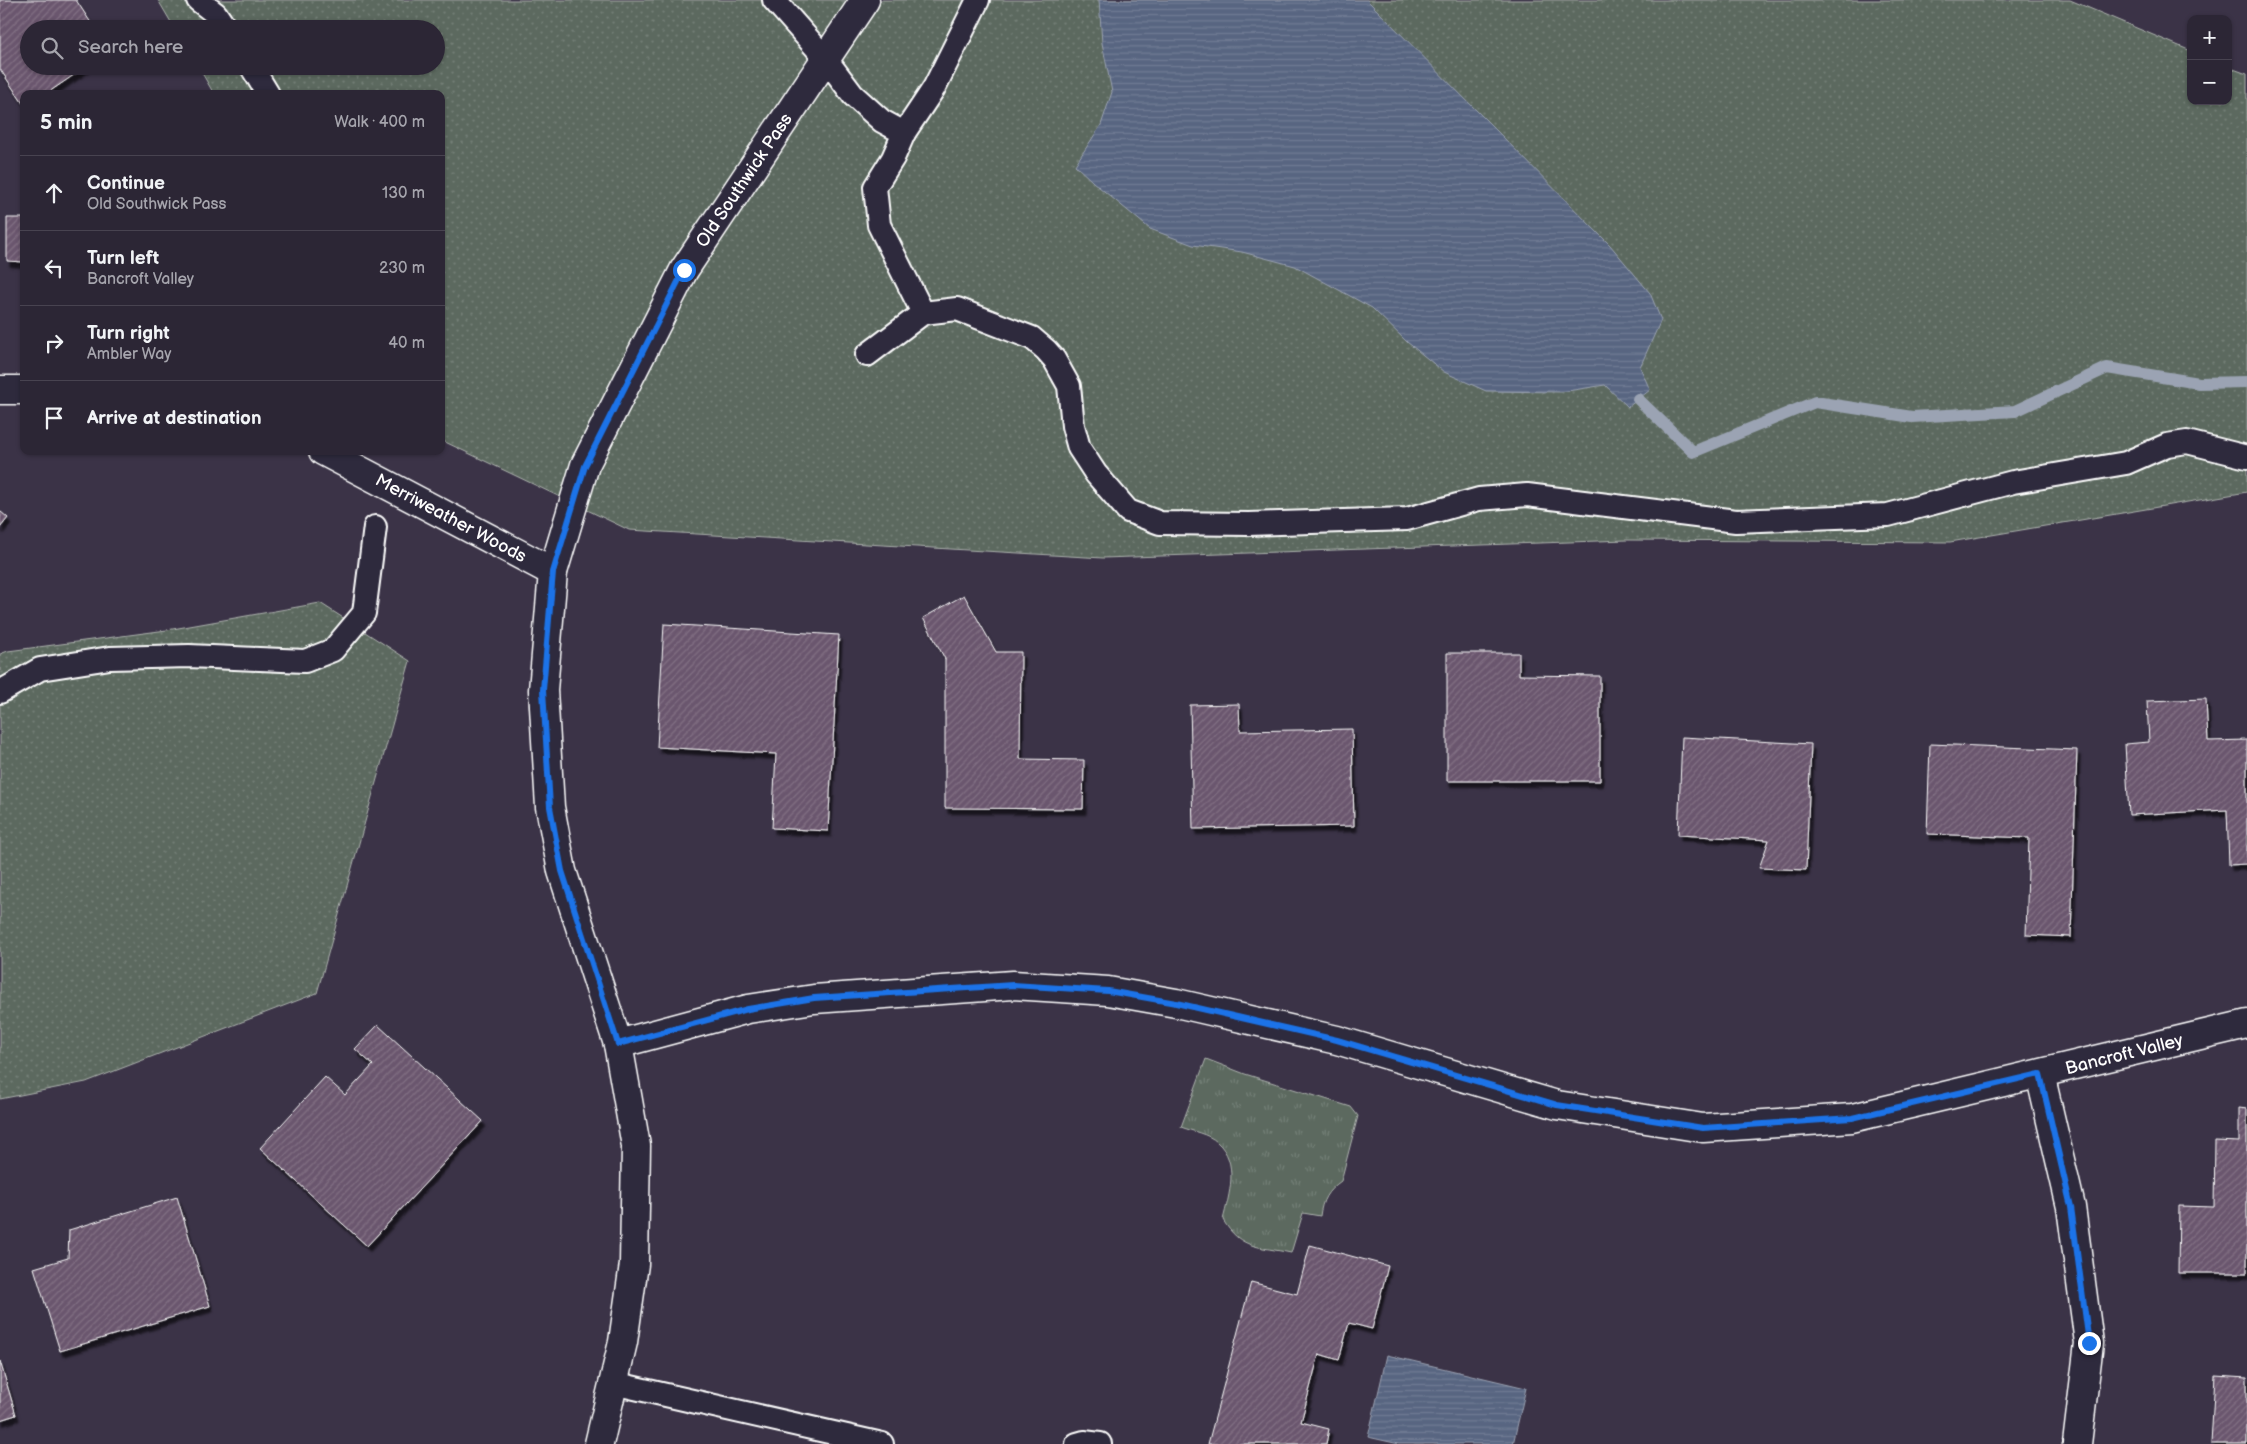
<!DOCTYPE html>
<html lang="en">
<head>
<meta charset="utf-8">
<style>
  body { margin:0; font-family:"Balsamiq Sans",sans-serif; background:#383241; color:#f1f3f6 }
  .controls { position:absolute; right:15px; top:15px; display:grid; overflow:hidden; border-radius:10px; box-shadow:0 1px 4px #0004 }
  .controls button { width:45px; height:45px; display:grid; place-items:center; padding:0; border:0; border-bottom:1px solid #484350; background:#2c2635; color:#f1f3f6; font:25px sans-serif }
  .stop { position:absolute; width:15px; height:15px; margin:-11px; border:4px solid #1a73e8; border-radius:50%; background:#fff }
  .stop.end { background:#1a73e8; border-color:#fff; box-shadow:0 1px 5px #0008 }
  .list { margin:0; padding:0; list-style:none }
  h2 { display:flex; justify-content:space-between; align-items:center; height:65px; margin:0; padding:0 20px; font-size:21px }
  h2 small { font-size:16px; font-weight:400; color:#a6a5ad }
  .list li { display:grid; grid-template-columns:32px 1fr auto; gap:15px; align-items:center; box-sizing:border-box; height:75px; padding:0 20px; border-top:1px solid #484350 }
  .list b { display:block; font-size:19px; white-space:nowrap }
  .list p { margin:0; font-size:16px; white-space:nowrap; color:#a6a5ad }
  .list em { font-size:16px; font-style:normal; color:#a6a5ad }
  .icon { flex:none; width:28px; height:28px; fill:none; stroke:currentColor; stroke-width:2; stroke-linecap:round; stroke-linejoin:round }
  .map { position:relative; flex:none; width:2247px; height:1444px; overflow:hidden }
  .search { position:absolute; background:#2c2635; box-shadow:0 1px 4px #0004; left:20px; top:20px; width:425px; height:55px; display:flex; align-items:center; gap:12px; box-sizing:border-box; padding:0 18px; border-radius:28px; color:#a6a5ad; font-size:19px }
  .panel { position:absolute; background:#2c2635; box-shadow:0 1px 4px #0004; left:20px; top:90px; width:425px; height:365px; border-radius:10px }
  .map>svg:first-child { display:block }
  .grass { fill:url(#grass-dots); stroke:#aeb4af }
  .park { fill:url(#park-tufts); stroke:#aeb4af }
  .water { fill:url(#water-rules); stroke:#9ba3b3 }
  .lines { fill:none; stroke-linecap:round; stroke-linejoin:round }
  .stream { stroke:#9ba3b3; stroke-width:12 }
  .building { fill:url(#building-hatch); stroke:#fff; filter:url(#shadow) }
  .service-casing { stroke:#fff; stroke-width:26 }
  .minor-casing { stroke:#fff; stroke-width:31 }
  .service { stroke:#2f2a3d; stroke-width:22 }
  .minor { stroke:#2f2a3d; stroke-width:28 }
  .route { stroke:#1a73e8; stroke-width:6 }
  .labels { text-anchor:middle; stroke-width:4; stroke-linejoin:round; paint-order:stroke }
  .street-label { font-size:18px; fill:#fff; stroke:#2f2a3d }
</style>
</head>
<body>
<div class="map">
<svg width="2247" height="1444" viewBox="0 0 2247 1444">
  <defs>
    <pattern id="grass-dots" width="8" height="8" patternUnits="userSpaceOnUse" patternTransform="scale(1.25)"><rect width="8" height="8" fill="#5c695f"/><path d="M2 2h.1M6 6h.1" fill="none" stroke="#748077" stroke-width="1.8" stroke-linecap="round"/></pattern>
    <pattern id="park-tufts" width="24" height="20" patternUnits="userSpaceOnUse" patternTransform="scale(1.25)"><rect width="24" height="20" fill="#5c695f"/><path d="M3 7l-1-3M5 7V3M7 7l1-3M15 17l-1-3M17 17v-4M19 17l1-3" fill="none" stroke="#748077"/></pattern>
    <pattern id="water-rules" width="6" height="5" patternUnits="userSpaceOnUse" patternTransform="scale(1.25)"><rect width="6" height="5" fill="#586581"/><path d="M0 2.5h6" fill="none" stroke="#717c94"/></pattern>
    <pattern id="building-hatch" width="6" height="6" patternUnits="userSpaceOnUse" patternTransform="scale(1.25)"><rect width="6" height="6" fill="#6b576e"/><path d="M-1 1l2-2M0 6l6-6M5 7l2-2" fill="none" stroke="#817084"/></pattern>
    <filter id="shadow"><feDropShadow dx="3" dy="5.5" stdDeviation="1" flood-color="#0009"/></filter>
  </defs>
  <rect width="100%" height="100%" fill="#3b3347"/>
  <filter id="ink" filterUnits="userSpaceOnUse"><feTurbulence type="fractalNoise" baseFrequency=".02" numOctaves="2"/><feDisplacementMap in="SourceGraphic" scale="10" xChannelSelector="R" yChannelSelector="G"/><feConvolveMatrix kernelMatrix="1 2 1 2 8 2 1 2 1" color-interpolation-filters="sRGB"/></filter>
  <g filter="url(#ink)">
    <g class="grass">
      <path d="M158,0H2070L2191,51V101H2228V67L2247,74V492L1950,542L1627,540L1103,558L629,530L441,440V94H214L198,66H436V29H175Z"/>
      <path d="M320,603L410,661L317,993L86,1082L0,1099V654L8,651L167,630Z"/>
    </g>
    <path class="park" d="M1206,1059L1245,1074L1351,1107L1358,1116L1341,1181C1327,1191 1322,1200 1320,1216L1303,1213L1291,1253C1259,1246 1241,1250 1223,1220C1229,1195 1240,1162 1217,1142C1209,1134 1191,1131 1181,1127Z"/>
    <g class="water">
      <path d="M1099,0H1367L1610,245L1650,293L1661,320L1640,367L1650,390L1628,407L1605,385L1561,392L1486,391L1444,372L1407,342L1372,308L1295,266L1242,252L1193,245L1150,229L1093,182L1075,165L1101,125L1112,92L1102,43Z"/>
      <path d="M1387,1355L1526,1388L1513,1444H1399L1368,1437Z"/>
    </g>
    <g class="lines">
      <path class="stream" d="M1638,399L1693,452L1815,402L1912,417L2015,411L2107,368L2199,383L2247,382"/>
    </g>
    <g class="building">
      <path d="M0,0H76L95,29H29V66H87L46,94H24V105L0,69Z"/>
      <path d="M7,218H24V262L7,261Z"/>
      <path d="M0,511L8,518L0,528Z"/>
      <path d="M964,595L996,652H1021L1020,759L1084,760L1083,809L945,808V659L923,618Z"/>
      <path d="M664,624L839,635L828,831L772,828L776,754L657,747Z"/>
      <path d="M1447,653H1519V675L1600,676V781H1447Z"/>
      <path d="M2206,699L2208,741L2247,740V864L2229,865L2227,810L2129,815L2125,744L2149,742L2147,701Z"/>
      <path d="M1239,704L1240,731L1352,729L1354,826L1193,829L1190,705Z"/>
      <path d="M1682,737L1811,744L1806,870L1759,868L1769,840L1678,835Z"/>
      <path d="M1930,744L2077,750L2071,937L2026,935L2029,838L1927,834Z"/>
      <path d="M378,1025L483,1121L367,1246L260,1148L325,1077L345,1095L373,1065L355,1049Z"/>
      <path d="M2239,1108L2247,1109V1273H2178L2179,1206L2214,1207L2215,1141L2239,1142Z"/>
      <path d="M177,1197L210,1306L60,1351L34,1268L68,1258L69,1230Z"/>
      <path d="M1310,1245L1388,1266L1372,1329L1349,1323L1339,1360L1319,1354L1301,1422L1329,1429L1326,1444H1208L1251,1282L1297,1294Z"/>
      <path d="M0,1361L16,1415L0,1420Z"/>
      <path d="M2215,1375L2247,1377V1444H2211Z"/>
    </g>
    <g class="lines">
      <defs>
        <g id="service">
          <path d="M198,0L216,14L226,29"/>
          <path d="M774,0L826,59L853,95L882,121L904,133L893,158L875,187L879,225L923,313L867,355"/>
          <path d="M251,66L268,94"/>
          <path d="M904,133L934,88L978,0"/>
          <path d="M923,313L957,309L1032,338L1046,350L1054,359L1069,386L1073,426L1079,448L1096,474L1128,511L1160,523L1249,524L1407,519L1479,499L1527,495L1736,521L1888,515L2013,482L2126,463L2167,445L2187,442L2247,457"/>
          <path d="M0,692L40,669L110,658L189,656L305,661L333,650L364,613L375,527"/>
          <path d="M613,1383L882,1444"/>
          <path d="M1077,1444L1084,1442L1100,1444"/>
        </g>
        <g id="minor">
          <path d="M0,390H24"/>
          <path d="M323,451L553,572"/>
          <path d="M618,1044L748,1009L814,999L1013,985L1108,991L1176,1003L1337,1040L1557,1105L1703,1128L1852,1118L2247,1024"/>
          <path d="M2040,1074L2071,1207L2089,1343L2077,1444"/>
          <path d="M599,1444L623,1342L634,1264L636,1146L618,1044L562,871L550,807L543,690L553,572L585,465L684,270L865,0"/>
        </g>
      </defs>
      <use href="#service" class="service-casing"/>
      <use href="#minor" class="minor-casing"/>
      <use href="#service" class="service"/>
      <use href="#minor" class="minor"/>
    </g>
  </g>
  <g class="lines" filter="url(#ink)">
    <path class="route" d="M684,270L585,466L553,572L543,690L550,807L562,871L618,1044L748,1009L814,998L1013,985L1108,991L1176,1003L1337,1040L1557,1105L1703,1128L1852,1118L2040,1074L2071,1207L2089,1343"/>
  </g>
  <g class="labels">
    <g class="street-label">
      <text transform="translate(744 180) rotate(-56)" y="6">Old Southwick Pass</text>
      <text transform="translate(451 518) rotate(28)" y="6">Merriweather Woods</text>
      <text transform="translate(2124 1054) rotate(-14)" y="6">Bancroft Valley</text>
    </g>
  </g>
</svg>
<div class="controls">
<button>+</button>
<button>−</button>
</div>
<div class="stop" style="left:684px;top:270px"></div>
<div class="stop end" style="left:2089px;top:1343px"></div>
<div class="search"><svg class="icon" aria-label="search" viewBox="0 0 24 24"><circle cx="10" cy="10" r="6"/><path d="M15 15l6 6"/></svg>Search here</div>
<section class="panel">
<h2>5 min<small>Walk · 400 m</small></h2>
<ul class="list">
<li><svg class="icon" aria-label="ahead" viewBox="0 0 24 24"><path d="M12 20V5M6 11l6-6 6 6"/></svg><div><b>Continue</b><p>Old Southwick Pass</p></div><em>130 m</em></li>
<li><svg class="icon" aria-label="left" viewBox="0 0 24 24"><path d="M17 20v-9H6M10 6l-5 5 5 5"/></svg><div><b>Turn left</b><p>Bancroft Valley</p></div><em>230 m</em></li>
<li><svg class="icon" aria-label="right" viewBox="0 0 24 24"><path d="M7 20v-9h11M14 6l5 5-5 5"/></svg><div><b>Turn right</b><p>Ambler Way</p></div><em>40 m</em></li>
<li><svg class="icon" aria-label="arrive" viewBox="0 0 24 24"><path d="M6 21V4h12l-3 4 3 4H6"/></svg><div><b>Arrive at destination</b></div></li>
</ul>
</section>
</div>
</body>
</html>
